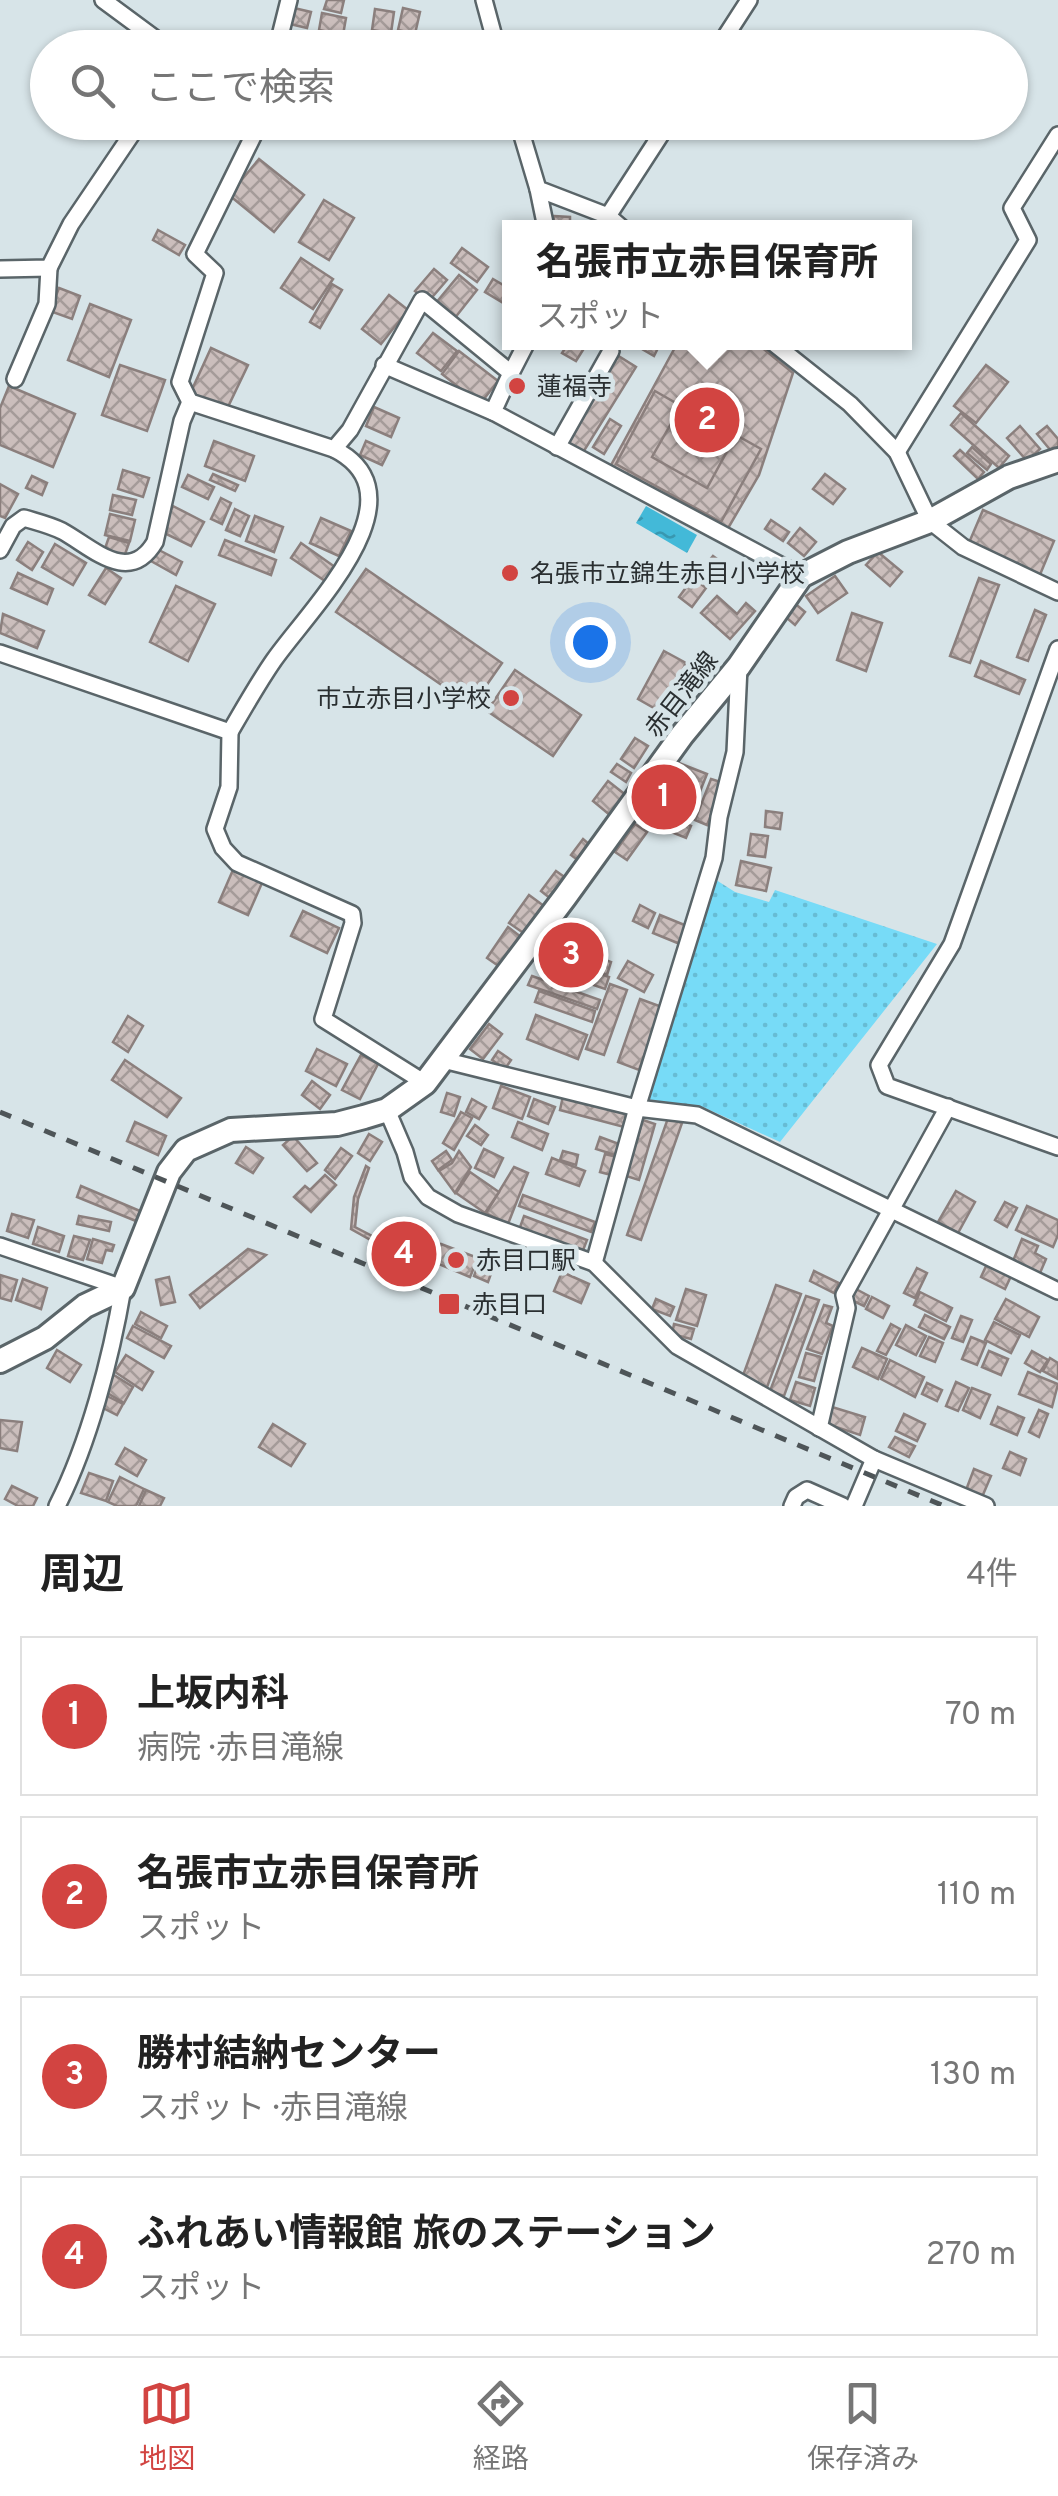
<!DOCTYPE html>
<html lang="ja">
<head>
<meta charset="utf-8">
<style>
  body { margin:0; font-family:Overpass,"Noto Sans JP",sans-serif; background:#f6f6f6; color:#222 }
  .you { position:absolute; left:590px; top:642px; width:35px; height:35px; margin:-25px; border:8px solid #fff; border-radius:50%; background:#1a73e8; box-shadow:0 0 0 15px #1a73e833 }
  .badge { display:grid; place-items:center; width:65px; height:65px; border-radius:50%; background:#d24441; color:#fff; font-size:32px; font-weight:700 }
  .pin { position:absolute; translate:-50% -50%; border:5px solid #fff; box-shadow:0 2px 10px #0006 }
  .popup { position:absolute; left:502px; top:220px; width:410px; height:130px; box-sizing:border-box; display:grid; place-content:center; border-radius:0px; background:#fff; filter:drop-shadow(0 2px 8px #0005); font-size:32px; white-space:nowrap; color:#767676 }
  .popup b { font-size:38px; color:#222 }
  .popup::after { content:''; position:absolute; left:50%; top:100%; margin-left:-20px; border:20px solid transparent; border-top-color:#fff }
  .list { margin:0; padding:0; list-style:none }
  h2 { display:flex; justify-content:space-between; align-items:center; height:130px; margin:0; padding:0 40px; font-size:42px }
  h2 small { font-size:32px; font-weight:400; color:#767676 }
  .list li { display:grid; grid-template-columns:65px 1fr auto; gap:30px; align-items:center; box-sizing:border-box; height:160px; margin:0 20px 20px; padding:0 20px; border:2px solid #e0e0e0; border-radius:0px }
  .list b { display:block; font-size:38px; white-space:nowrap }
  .list p { margin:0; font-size:32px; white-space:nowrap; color:#767676 }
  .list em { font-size:32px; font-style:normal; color:#767676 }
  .icon { flex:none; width:55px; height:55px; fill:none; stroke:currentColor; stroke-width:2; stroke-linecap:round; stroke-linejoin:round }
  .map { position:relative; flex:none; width:1058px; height:1506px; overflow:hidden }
  .search { position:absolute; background:#fff; box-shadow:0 2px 8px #0004; left:30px; right:30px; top:30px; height:110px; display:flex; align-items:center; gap:25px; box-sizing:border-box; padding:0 35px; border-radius:55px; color:#767676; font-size:38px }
  .sheet { height:850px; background:#fff }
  nav { display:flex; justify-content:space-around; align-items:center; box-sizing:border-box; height:140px; border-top:2px solid #e0e0e0; background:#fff; font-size:28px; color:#767676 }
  nav a { display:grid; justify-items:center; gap:5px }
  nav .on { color:#d24441 }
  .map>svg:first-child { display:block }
  .green { fill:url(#green-dots) }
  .water { fill:url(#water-ripples) }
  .building { fill:url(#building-cross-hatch); stroke:#8b7f7d; stroke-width:2.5 }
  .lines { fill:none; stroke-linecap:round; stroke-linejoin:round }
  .street-casing { stroke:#5a6569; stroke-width:20 }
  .secondary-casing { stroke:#5a6569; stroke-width:28 }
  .street { stroke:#fff; stroke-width:15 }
  .secondary { stroke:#fff; stroke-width:22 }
  .rail { stroke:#4e5558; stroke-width:5; stroke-dasharray:12 12; stroke-linecap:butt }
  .poi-dot { fill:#d24441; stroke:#d7e4e8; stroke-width:4 }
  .labels { text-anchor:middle; stroke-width:9; stroke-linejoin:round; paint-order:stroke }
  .poi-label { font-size:25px; fill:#2a2f31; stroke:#d7e4e8; text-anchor:start }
  .street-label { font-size:25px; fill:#2a2f31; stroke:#d7e4e8 }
</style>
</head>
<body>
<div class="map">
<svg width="1058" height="1506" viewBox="0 0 1058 1506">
  <defs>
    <pattern id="green-dots" width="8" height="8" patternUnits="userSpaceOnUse" patternTransform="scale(2.5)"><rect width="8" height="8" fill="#77dbf7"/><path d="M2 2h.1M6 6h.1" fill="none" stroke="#67bcd4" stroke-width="1.8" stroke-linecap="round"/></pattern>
    <pattern id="water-ripples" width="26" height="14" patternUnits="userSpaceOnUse" patternTransform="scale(2.5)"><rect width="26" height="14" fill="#43b9d8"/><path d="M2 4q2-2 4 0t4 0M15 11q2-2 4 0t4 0" fill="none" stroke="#3897b0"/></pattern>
    <pattern id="building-cross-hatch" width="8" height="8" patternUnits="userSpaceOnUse" patternTransform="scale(2.5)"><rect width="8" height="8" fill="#cbbebc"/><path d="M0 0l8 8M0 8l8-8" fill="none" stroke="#a59b99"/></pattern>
  </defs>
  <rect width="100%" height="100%" fill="#d7e4e8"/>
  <path class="green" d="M713,878L735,892L769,902L775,890L937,944L780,1142L703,1107L645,1099Z"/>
  <path class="water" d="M646,506L697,535L687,553L636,523Z"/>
  <g class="building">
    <path d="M327,0H344L341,13L324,9Z"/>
    <path d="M294,8L311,12L307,28L290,24Z"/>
    <path d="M403,8L420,12L415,34L398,30Z"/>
    <path d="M375,9L394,12L391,33L372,30Z"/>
    <path d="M322,13L346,18L343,35L319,30Z"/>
    <path d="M613,122H645L634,138Z"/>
    <path d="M259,159L304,195L274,232L229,195Z"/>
    <path d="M324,200L354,218L329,260L299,242Z"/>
    <path d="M554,216L570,217V228H553Z"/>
    <path d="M158,230L185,245L179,255L153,240Z"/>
    <path d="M462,248L488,267L477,282L451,263Z"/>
    <path d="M301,258L333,279L313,309L281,288Z"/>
    <path d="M434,269L447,280L428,302L415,291Z"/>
    <path d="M459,275L477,290L454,319L435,304Z"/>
    <path d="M493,279L510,289V307L485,292Z"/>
    <path d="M332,284L342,290L320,328L310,322Z"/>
    <path d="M59,288L80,296L72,319L50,311Z"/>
    <path d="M389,295L408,310L381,344L362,329Z"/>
    <path d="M90,304L131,320L109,377L68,360Z"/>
    <path d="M433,333L457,351L441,371L417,353Z"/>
    <path d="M569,342H588L576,361L562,353Z"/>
    <path d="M630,342H661L654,356Z"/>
    <path d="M678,342H755L793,373L759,475L727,530L610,467Z"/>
    <path d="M211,348L248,365L226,411L190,394Z"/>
    <path d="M459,351L498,381L480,404L442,374Z"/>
    <path d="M617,355L636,367L582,454L564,442Z"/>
    <path d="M120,365L165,380L147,431L102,415Z"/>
    <path d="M986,365L1008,382L976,423L954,406Z"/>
    <path d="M9,386L75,414L53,467L0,445V408Z"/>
    <path d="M655,391L681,406L652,457L707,488L736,435L761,449L721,522L616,464Z"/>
    <path d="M374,407L399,418L391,437L366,426Z"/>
    <path d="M961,413L1009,456L999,468L951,425Z"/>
    <path d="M610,419L621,426L604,454L593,447Z"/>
    <path d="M1020,426L1040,449L1027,461L1007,438Z"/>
    <path d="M1047,426L1058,439V447L1052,452L1037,434Z"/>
    <path d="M214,441L254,456L245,481L205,466Z"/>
    <path d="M366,441L389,451L382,465L360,455Z"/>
    <path d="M972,447L991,464L987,470L967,453Z"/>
    <path d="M960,450L984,472L978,479L954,456Z"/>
    <path d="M123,470L149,478L143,497L118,489Z"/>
    <path d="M213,474L238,485L235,491L210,480Z"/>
    <path d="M825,474L845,489L833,504L813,489Z"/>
    <path d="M188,475L214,487L208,499L182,487Z"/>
    <path d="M32,476L47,483L42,495L26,488Z"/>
    <path d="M0,484L18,494L5,518L0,516Z"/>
    <path d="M113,495L136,500L132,515L110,510Z"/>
    <path d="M221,498L231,503L222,524L211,519Z"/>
    <path d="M173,506L204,522L191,546L160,531Z"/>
    <path d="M235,509L249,516L240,536L226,530Z"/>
    <path d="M983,510L1054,541L1039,577L968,545Z"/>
    <path d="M110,514L135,520L130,541L105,535Z"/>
    <path d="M255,516L283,527L274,552L246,541Z"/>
    <path d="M321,518L351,531L339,556L310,543Z"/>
    <path d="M771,520L789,532L783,541L765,529Z"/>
    <path d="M800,528L816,542L804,556L788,543Z"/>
    <path d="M109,537L129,543L123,560L103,554Z"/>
    <path d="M225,540L276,560L271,575L219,555Z"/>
    <path d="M28,542L43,552L32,570L17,560Z"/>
    <path d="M301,543L335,567L325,581L291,558Z"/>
    <path d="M55,544L86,563L73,585L42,567Z"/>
    <path d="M157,549L182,562L176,575L151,561Z"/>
    <path d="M878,552L902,572L890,586L866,565Z"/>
    <path d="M713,556L724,564L714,576L703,568Z"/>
    <path d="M106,568L121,578L105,604L89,595Z"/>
    <path d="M366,569L502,663L472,706L336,612Z"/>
    <path d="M18,573L53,589L47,604L11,588Z"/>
    <path d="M835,576L847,593L818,613L806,596Z"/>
    <path d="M693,578L706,588L692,607L679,597Z"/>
    <path d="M979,578L999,585L970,663L950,656Z"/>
    <path d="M176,586L215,604L188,661L150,642Z"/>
    <path d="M717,596L737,614L746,603L755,611L730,639L701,613Z"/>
    <path d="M792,601L805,612L795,625L781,613Z"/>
    <path d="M1035,610L1046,615L1028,661L1017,657Z"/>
    <path d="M852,613L882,623L866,671L837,660Z"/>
    <path d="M3,614L44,631L37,648L0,633Z"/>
    <path d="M664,651L686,663L661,712L638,699Z"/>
    <path d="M981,661L1025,680L1019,694L975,676Z"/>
    <path d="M515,670L581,715L553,756L487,711Z"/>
    <path d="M635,738L648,746L634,768L621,759Z"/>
    <path d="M679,763L707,774L693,809L666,799Z"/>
    <path d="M617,764L631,773L626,782L611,772Z"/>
    <path d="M711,779L724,783L707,825L695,820Z"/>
    <path d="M608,781L627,796L611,816L593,801Z"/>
    <path d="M766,811L782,813L780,829L765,827Z"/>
    <path d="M659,812L691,826L686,838L654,825Z"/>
    <path d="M635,824L647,832L627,860L615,852Z"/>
    <path d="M751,834L768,836L765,857L748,855Z"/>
    <path d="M583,839L590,845L579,861L571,855Z"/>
    <path d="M741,861L771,868L766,891L736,885Z"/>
    <path d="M233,870L262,883L248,915L219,902Z"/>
    <path d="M556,871L566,878L551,899L541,891Z"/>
    <path d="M529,895L544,906L525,934L509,923Z"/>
    <path d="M640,905L655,913L648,928L633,921Z"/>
    <path d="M303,911L339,928L327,953L291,936Z"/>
    <path d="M660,915L687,926L680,944L653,933Z"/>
    <path d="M508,927L521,937L500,967L487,958Z"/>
    <path d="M563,946L583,953L579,964L559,957Z"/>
    <path d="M543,953L609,977L605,989L538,966Z"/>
    <path d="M594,956L611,962L607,975L589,968Z"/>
    <path d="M628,961L653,975L644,992L618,978Z"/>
    <path d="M532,976L600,1000L597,1009L528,985Z"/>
    <path d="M610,984L627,990L604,1055L586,1049Z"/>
    <path d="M539,991L595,1011L592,1022L535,1002Z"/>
    <path d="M640,999L662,1007L639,1070L618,1062Z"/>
    <path d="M536,1015L587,1035L578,1059L527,1039Z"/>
    <path d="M128,1016L143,1026L128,1052L113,1042Z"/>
    <path d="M489,1024L502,1034L483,1059L470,1049Z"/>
    <path d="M317,1049L347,1064L336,1086L306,1071Z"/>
    <path d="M498,1051L511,1060L505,1069L492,1060Z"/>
    <path d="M361,1055L378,1064L360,1099L342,1090Z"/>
    <path d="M125,1060L181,1098L167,1117L112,1080Z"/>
    <path d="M312,1081L330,1095L320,1109L302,1095Z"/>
    <path d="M501,1086L530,1097L522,1119L493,1108Z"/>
    <path d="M447,1093L460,1097L454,1116L441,1112Z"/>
    <path d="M563,1096L627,1114L624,1127L560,1110Z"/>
    <path d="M472,1099L486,1107L479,1119L466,1112Z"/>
    <path d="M534,1099L555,1107L548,1124L528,1116Z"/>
    <path d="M461,1112L472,1118L454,1150L443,1143Z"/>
    <path d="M668,1118L682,1123L641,1240L627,1235Z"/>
    <path d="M643,1120L655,1124L639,1180L626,1176Z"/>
    <path d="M135,1122L166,1136L158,1155L127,1141Z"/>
    <path d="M518,1122L548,1134L542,1150L512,1137Z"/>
    <path d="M475,1125L488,1135L481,1145L467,1136Z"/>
    <path d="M369,1134L382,1142L370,1161L358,1153Z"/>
    <path d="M293,1136L317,1163L307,1171L283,1145Z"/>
    <path d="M600,1137L619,1144L615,1155L596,1149Z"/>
    <path d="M246,1147L263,1158L253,1173L236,1163Z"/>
    <path d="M341,1148L352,1156L335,1179L325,1170Z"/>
    <path d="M484,1149L503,1158L494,1177L475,1168Z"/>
    <path d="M446,1151L452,1160L438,1170L432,1161Z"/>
    <path d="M459,1151L471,1167L455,1193L439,1171L452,1163Z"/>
    <path d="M563,1151L578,1155L576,1165L560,1160Z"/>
    <path d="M605,1154L617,1157L611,1175L600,1172Z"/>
    <path d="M552,1158L585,1171L579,1186L546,1174Z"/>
    <path d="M366,1166L369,1168L358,1199L355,1227L378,1239L376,1243L351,1229L354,1197Z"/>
    <path d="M514,1167L528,1173L508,1224L486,1213Z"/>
    <path d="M470,1172L499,1192L485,1213L456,1193Z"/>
    <path d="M325,1175L336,1185L311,1212L294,1197L305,1186L310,1190Z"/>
    <path d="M81,1186L140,1211L136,1221L77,1197Z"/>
    <path d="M956,1191L975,1202L958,1233L938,1222Z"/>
    <path d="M523,1195L595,1222L591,1232L519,1206Z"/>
    <path d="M1005,1202L1017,1208L1007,1227L995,1220Z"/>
    <path d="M1027,1206L1058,1220V1235L1053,1247L1016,1230Z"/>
    <path d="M12,1214L34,1220L28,1238L7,1231Z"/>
    <path d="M79,1216L111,1222L109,1231L77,1224Z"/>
    <path d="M524,1216L587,1240L582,1253L519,1230Z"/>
    <path d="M38,1227L64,1236L59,1252L33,1244Z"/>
    <path d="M74,1236L90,1240L83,1260L68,1256Z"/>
    <path d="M93,1239L114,1245L112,1251L106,1250L102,1263L87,1259Z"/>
    <path d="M1022,1239L1038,1246L1035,1253L1046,1259L1040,1273L1013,1261Z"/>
    <path d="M398,1244L416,1252L410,1264L393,1256Z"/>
    <path d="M441,1244L478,1258L470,1277L434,1262Z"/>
    <path d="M248,1249L266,1255L200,1308L190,1295Z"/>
    <path d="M479,1262L493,1268L488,1282L474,1276Z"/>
    <path d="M987,1264L1011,1276L1005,1289L981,1277Z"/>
    <path d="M917,1268L927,1273L915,1298L904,1293Z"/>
    <path d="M814,1271L839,1283L834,1293L810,1281Z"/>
    <path d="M562,1272L589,1284L581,1303L554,1291Z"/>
    <path d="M0,1275L17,1280L11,1301L0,1298Z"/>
    <path d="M169,1277L175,1302L161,1305L156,1280Z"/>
    <path d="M23,1279L47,1288L41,1309L16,1300Z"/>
    <path d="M776,1285L801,1294L766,1390L741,1381Z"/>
    <path d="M854,1288L869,1296L864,1306L849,1299Z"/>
    <path d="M686,1289L706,1295L697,1326L676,1320Z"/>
    <path d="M920,1292L952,1308L946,1321L914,1305Z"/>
    <path d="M806,1296L819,1300L784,1396L770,1391Z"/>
    <path d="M872,1297L889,1306L883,1318L866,1309Z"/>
    <path d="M656,1299L674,1307L670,1316L652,1309Z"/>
    <path d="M1006,1299L1039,1317L1029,1337L995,1319Z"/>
    <path d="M824,1305L832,1307L826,1323L833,1326L822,1354L807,1349Z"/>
    <path d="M141,1312L167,1326L161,1338L135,1324Z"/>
    <path d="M925,1315L950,1327L944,1339L919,1327Z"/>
    <path d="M961,1316L972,1320L963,1342L952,1338Z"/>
    <path d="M994,1322L1020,1335L1011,1353L985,1340Z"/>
    <path d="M674,1324L694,1329L691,1339L672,1334Z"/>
    <path d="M891,1324L900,1329L886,1355L877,1351Z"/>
    <path d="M906,1325L926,1336L916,1355L896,1345Z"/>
    <path d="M133,1326L171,1346L164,1358L127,1338Z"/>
    <path d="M929,1337L943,1343L935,1362L920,1356Z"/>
    <path d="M971,1337L986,1343L977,1365L962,1359Z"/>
    <path d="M862,1348L887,1359L878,1379L853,1367Z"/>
    <path d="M57,1350L81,1365L70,1382L47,1368Z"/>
    <path d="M989,1351L1008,1359L1001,1375L982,1367Z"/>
    <path d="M1032,1351L1048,1360L1040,1372L1025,1363Z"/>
    <path d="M806,1353L821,1357L814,1381L799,1377Z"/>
    <path d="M126,1355L153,1372L142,1390L115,1372Z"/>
    <path d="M1050,1358L1058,1363V1379L1043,1371Z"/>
    <path d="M890,1360L924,1377L915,1397L881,1379Z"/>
    <path d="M1028,1372L1058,1384L1052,1407L1019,1394Z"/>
    <path d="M114,1375L133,1387L124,1403L104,1391Z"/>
    <path d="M796,1382L815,1388L810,1406L790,1400Z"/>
    <path d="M956,1382L969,1388L958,1411L946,1406Z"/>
    <path d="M927,1383L942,1390L937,1401L922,1394Z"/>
    <path d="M972,1388L990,1395L980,1418L963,1410Z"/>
    <path d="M107,1396L123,1404L117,1415L101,1407Z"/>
    <path d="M832,1407L865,1417L860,1435L827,1424Z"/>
    <path d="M998,1407L1024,1418L1017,1435L991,1424Z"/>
    <path d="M1039,1410L1048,1414L1039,1437L1029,1432Z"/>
    <path d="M904,1414L925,1424L917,1441L896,1431Z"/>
    <path d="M0,1420L22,1422L17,1451L0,1448Z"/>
    <path d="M273,1424L305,1444L291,1466L259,1447Z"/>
    <path d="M895,1437L915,1446L909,1457L889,1447Z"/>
    <path d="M125,1448L146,1460L137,1476L116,1464Z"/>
    <path d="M1010,1452L1026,1459L1020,1475L1003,1468Z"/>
    <path d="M974,1469L991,1476L982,1497L966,1490Z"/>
    <path d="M89,1473L113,1481L106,1501L81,1493Z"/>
    <path d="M120,1477L144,1489L136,1506H117L108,1502Z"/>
    <path d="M12,1486L37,1498L33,1506H18L5,1499Z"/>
    <path d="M146,1490L164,1498L160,1506H139Z"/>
  </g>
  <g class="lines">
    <defs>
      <g id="street">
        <path d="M103,0L168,48"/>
        <path d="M484,0L497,48"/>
        <path d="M277,48L289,0"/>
        <path d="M718,48L749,0"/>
        <path d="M260,122L195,254L215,273L180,382L190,402L334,449L350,430L422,300L511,373L493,412L801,576"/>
        <path d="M518,122L538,189L608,216L622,228"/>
        <path d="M538,189L546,228"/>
        <path d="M608,216L669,122"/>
        <path d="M0,269L49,268L71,224L140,122"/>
        <path d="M772,342L850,404L897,452L930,521L963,547L1058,592"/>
        <path d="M384,365L493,412"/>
        <path d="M511,373L527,342"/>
        <path d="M15,379L47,304L49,268"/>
        <path d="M557,447L611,351"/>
        <path d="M897,452L1028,240L1012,208L1058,135"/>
        <path d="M0,550L13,526L24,518C37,522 50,525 62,531C93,548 129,586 155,542L182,421L190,402"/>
        <path d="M1058,649L952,944L879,1065L887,1086L1058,1147"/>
        <path d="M0,653L230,732L229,787L215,829L223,848L237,863L352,914L353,923L323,1019L425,1083"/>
        <path d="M230,732C244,708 258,683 274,660C308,611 427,496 334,449"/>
        <path d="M443,1060L637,1108L697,1115L1058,1291"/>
        <path d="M387,1110L405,1152L412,1177L428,1197L458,1214L594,1263L677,1346L874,1459L986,1506"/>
        <path d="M0,1246L123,1288C111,1358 89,1443 57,1506"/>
        <path d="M594,1263L637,1108L714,858L719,817L735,752L739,667"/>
        <path d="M819,1428L847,1308L844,1295L948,1107"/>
        <path d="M792,1506L796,1497L807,1490L843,1506"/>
        <path d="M854,1506L874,1459"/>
      </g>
      <path id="secondary" d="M0,1361L45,1338L85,1306L123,1288L169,1172L186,1150L231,1130L337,1124L364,1117L387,1110L425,1083L565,897L682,735L739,666L801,576L848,552L930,521L1009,477L1058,460"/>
    </defs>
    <use href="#street" class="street-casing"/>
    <use href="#secondary" class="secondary-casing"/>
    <use href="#street" class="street"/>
    <use href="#secondary" class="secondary"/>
    <path class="rail" d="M0,1112L944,1506"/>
  </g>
  <g class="poi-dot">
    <circle cx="517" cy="386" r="10"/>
    <circle cx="510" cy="573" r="10"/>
    <circle cx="511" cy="698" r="10"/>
    <circle cx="456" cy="1260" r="10"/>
    <rect x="437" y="1292" width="24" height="24" rx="5"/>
  </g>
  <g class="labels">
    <g class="poi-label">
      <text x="537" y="395">蓮福寺</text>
      <text x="530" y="582">名張市立錦生赤目小学校</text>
      <text x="491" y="707" text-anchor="end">市立赤目小学校</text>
      <text x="476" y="1269">赤目口駅</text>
      <text x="472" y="1313">赤目口</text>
    </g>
    <g class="street-label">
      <text transform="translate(681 694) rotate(-52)" y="9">赤目滝線</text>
    </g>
  </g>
</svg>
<div class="you"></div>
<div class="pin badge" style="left:664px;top:797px">1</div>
<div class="pin badge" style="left:707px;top:420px">2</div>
<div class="popup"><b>名張市立赤目保育所</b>スポット</div>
<div class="pin badge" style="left:571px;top:955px">3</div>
<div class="pin badge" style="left:404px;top:1254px">4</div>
<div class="search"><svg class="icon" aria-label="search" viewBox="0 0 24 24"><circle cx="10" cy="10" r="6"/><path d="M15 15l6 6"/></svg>ここで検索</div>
</div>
<section class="sheet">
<h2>周辺<small>4件</small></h2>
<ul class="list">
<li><span class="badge">1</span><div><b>上坂内科</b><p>病院 · 赤目滝線</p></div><em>70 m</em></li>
<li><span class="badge">2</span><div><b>名張市立赤目保育所</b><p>スポット</p></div><em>110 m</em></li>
<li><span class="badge">3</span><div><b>勝村結納センター</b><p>スポット · 赤目滝線</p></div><em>130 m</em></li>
<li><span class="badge">4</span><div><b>ふれあい情報館 旅のステーション</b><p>スポット</p></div><em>270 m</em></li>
</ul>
</section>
<nav>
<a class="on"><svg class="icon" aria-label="map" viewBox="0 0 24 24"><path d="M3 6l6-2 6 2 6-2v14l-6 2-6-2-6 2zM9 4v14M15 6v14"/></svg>地図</a>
<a><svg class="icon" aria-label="directions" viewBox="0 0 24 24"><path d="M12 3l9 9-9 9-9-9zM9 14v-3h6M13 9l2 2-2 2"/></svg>経路</a>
<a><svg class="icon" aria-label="saved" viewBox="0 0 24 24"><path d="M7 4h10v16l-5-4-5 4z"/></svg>保存済み</a>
</nav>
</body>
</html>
